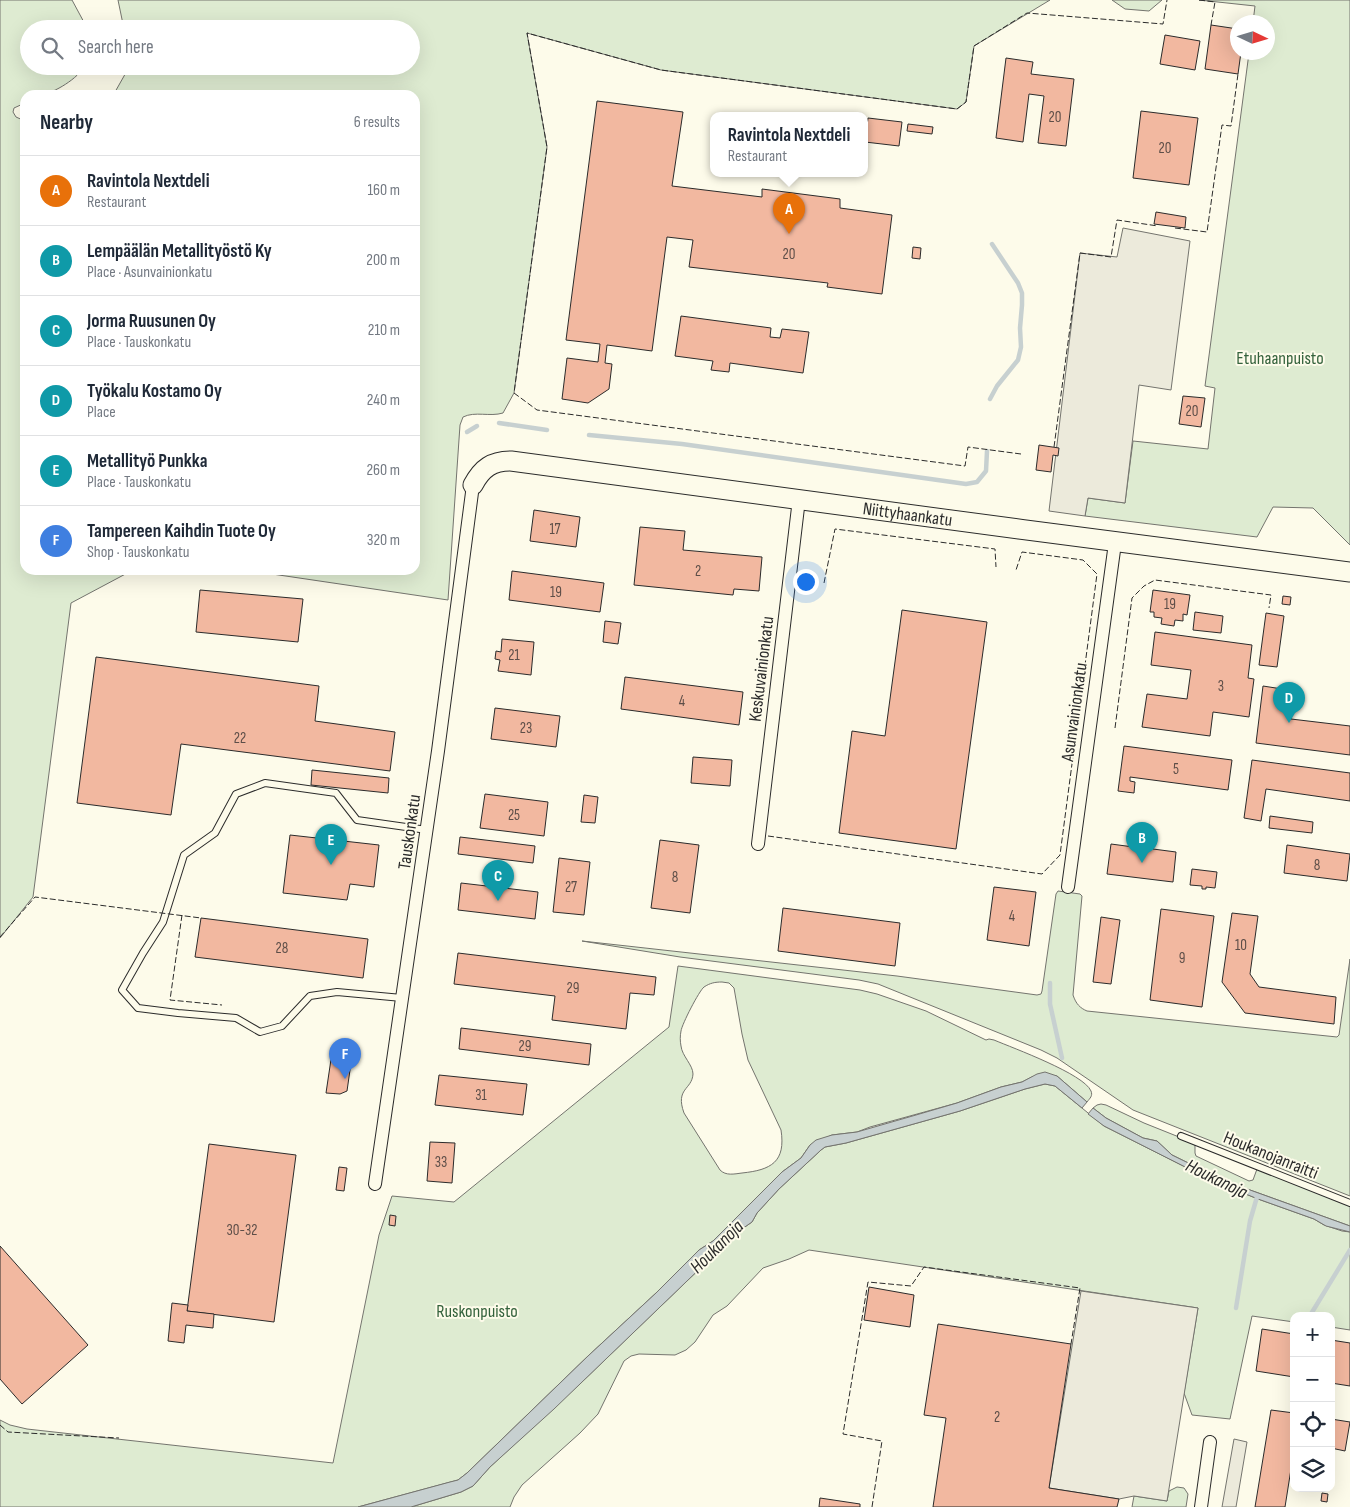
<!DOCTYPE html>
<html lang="en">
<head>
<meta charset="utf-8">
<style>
  body { margin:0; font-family:"Sofia Sans Condensed",sans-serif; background:#f2f2f3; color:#1f2937 }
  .controls { position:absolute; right:15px; bottom:15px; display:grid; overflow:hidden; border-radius:10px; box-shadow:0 5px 20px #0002 }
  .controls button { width:45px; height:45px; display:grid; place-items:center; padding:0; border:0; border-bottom:1px solid #e0e1e3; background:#fff; color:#1f2937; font:25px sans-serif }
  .compass { position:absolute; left:1230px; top:15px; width:45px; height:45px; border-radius:50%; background:#fff; box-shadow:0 5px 20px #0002; rotate:94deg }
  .you { position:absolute; left:805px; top:581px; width:18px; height:18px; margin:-12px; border:4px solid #fff; border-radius:50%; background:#1a73e8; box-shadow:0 0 0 8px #1a73e833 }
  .badge { display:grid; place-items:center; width:32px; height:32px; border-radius:50%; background:#2563eb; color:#fff; font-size:16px; font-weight:700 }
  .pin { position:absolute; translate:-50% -41px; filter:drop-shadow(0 1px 2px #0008) }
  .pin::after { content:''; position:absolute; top:26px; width:18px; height:15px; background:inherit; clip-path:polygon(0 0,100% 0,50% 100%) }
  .popup { position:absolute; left:710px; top:112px; width:158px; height:65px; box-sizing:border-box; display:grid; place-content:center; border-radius:10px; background:#fff; filter:drop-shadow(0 1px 4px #0005); font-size:16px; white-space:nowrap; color:#747a83 }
  .popup b { font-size:19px; color:#1f2937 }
  .popup::after { content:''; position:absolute; left:50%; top:100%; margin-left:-10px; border:10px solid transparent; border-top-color:#fff }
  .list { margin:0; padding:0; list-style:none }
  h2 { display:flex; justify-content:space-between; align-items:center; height:65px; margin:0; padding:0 20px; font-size:21px }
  h2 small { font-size:16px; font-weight:400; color:#747a83 }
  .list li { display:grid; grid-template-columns:32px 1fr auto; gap:15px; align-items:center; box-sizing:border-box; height:70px; padding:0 20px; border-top:1px solid #e0e1e3 }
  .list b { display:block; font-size:19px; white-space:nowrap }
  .list p { margin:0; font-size:16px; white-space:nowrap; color:#747a83 }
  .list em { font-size:16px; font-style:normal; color:#747a83 }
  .icon { flex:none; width:28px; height:28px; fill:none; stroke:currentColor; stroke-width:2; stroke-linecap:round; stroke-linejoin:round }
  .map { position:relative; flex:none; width:1350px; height:1507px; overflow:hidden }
  .search { position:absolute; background:#fff; box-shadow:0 5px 20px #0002; left:20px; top:20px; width:400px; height:55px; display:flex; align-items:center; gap:12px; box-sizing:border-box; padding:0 18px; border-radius:28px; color:#747a83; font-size:19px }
  .panel { position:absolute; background:#fff; box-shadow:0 5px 20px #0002; left:20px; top:90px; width:400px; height:485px; border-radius:15px }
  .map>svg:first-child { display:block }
  .green { fill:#deebd1; stroke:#74746e; fill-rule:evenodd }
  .parking { fill:#eceadb; stroke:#74746e }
  .water { fill:#c7d0d0; stroke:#74746e }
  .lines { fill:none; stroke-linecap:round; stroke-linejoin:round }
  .stream { stroke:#c7d0d0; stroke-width:4.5 }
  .building { fill:#f2b8a0; stroke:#2b2b2b }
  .lane-casing { stroke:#2b2b2b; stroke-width:8 }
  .street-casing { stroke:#2b2b2b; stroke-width:14 }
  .secondary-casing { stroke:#2b2b2b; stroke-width:21 }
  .lane { stroke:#fdfbea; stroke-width:6 }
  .street { stroke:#fdfbea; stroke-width:12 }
  .secondary { stroke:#fdfbea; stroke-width:19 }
  .fence { stroke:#2b2b2b; stroke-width:1; stroke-dasharray:6 2.5; stroke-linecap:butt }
  .labels { text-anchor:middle; stroke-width:4; stroke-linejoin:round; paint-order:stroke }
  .number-label { font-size:15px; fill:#5d4e48 }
  .park-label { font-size:18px; fill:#34623c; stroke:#fdfbea }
  .street-label { font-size:18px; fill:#2b2b2b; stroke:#fdfbea }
  .water-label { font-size:19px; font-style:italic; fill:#2b2b2b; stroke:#fdfbea }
</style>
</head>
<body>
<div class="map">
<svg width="1350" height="1507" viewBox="0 0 1350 1507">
  <rect width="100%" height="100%" fill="#fdfbea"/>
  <g class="green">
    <path d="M0,0H72L86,26V29H29V66H84C79,78 54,93 41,95C36,96 30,95 25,95V103L14,108L13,112L16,117L25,121V570H133L71,603L33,897L0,938Z"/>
    <path d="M118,0H1050L974,46L966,102L957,109L661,70L527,33L547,147L514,393L503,413C490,417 475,411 463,417L460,425L448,600L245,570H415V95H111L115,92L128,69V66H411V29H124Z"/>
    <path d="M1112,0H1162L1149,11L1125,9Z"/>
    <path d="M1199,0H1350V545L1313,508L1273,507L1257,537L1085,516L1088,498L1125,503L1133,441L1208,449L1215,388L1205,386L1249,53L1268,52V22H1253L1255,6Z"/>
    <path d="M1058,891L1080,894L1082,896L1073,995C1076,1004 1080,1008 1087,1011L1337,1037L1339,1035L1350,959V1196L1133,1110L1057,1058L1041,1050L878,984L859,980L680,957L582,941L897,976L1037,995L1041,994L1042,991L1056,894Z"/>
    <path d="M678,966L860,990L877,994L926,1011L986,1040L989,1039L994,1040C1013,1048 1084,1074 1091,1091C1093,1096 1090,1098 1087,1102L1057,1076L1032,1077L1022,1082L1001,1087L957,1103L870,1127L857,1132L832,1135L810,1145L801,1158L782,1172L713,1241L699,1250L656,1293L588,1356L467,1473L458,1480L358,1507H0V1420L10,1425L27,1429L333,1463L379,1235L392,1196L454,1202L669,1027ZM722,982L729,983L734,988L742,1034L748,1060L781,1130C786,1162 771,1170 742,1173C734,1174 726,1176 720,1170L684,1113C675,1088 692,1090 693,1074C693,1065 682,1056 681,1046C680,1041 680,1036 681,1031C682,1024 699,991 704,987C710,983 715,982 722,982Z"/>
    <path d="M1045,1084L1055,1086L1104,1126L1211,1180L1258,1199L1314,1219L1324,1225L1342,1231L1350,1232V1330L1331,1327V1316H1294V1322L1252,1316L1230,1419L1192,1415L1184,1393L1198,1308L809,1250L789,1259L763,1268L727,1306L713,1315L695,1342L686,1350L675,1355L639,1354L631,1356L624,1361L598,1414L580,1433L522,1485L514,1497L510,1507H411L461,1492L473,1486L490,1467L584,1380L739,1231L752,1222L757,1213L779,1189L821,1150L825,1147L846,1143L960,1111L1025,1089Z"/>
    <path d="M1101,1104L1106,1105L1144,1123L1194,1143L1195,1146V1153L1196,1156L1249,1181L1253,1180L1257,1169L1350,1205V1226L1225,1181L1172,1155L1157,1141L1143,1138L1106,1118L1093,1108L1097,1105Z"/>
    <path d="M1177,1487L1184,1488L1188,1494L1186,1507H1132L1134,1496L1167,1501L1169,1491Z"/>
  </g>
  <g class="parking">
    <path d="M1123,228L1190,241L1171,390L1139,385L1125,503L1088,498L1085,516L1049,511L1080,253L1117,257Z"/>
    <path d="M1081,1291L1198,1308L1167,1501L1134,1496L1119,1499L1049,1488Z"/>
    <path d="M1234,1439L1247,1442L1236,1507H1222Z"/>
  </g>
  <g class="water">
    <path d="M1045,1072L1057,1076L1087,1102L1082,1108L1055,1086L1045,1084L1025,1089L960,1111L846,1143L825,1147L821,1150L779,1189L757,1213L752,1222L739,1231L554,1409L490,1467L473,1486L461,1492L411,1507H358L450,1482L458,1480L467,1473L588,1356L656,1293L699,1250L713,1241L782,1172L801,1158L810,1145L816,1140L832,1135L857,1132L916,1115L957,1103L1001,1087L1022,1082L1037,1074Z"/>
    <path d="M1093,1108L1106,1118L1143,1138L1157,1141L1172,1155L1225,1181L1350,1226V1232L1326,1226L1314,1219L1258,1199L1211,1180L1104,1126L1088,1114Z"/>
  </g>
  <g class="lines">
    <g class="stream">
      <path d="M990,399L997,386L1018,360L1021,347L1020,328L1022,305V293L1018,283L992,244"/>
      <path d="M499,423L547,430"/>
      <path d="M467,432L477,426"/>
      <path d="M589,435L682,444L966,484L977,482L986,471L987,451"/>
      <path d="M1050,983V1004L1062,1058"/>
      <path d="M1236,1308L1250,1221L1257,1197"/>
      <path d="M1311,1314L1350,1250"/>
    </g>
  </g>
  <g class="building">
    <path d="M1211,25L1238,29V52H1241L1238,74L1205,69Z"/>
    <path d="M1165,35L1200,41L1195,70L1160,64Z"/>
    <path d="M1006,58L1033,62L1031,74L1074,79L1066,146L1038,143L1044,96L1029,94L1023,142L996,138Z"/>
    <path d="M597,101L683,112L672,186L762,197V189L840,199V208L892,215L882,294L827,287L828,283L689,267L693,240L667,237L652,351L607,345L605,363L612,364L609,389L588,403L562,399L567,358L598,362L600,344L566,340Z"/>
    <path d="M1141,111L1198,118L1189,185L1133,178Z"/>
    <path d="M868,118L902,122L899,146L865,142Z"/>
    <path d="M908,124L933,127L932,134L907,131Z"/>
    <path d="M1156,212L1186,217L1185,228L1154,224Z"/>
    <path d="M913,247L921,248L920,259L912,258Z"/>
    <path d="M681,316L771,328L770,337L780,338L782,329L809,332L803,373L730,363L729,372L711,370L713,361L675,356Z"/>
    <path d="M1183,396L1205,398L1201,427L1179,424Z"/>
    <path d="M1039,445L1059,448L1058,456L1053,455L1051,472L1036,470Z"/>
    <path d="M534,510L580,517L576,547L530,541Z"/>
    <path d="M640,527L685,531L683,550L762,557L759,591L734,589L733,595L634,585Z"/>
    <path d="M512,571L604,583L600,612L509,600Z"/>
    <path d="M200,590L303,599L298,642L196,632Z"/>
    <path d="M1153,590L1190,595L1187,615L1183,614V621L1175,620L1174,626L1161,624L1162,618L1154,617V612H1150Z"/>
    <path d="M1283,596L1291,597L1290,605L1282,604Z"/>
    <path d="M902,610L987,622L956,849L839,833L852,731L885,736Z"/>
    <path d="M1195,612L1223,616L1221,633L1193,630Z"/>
    <path d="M1266,613L1284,616L1277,667L1259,665Z"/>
    <path d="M605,621L621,623L618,644L603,642Z"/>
    <path d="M1155,632L1252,645L1248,678L1254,679L1249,717L1213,712L1210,736L1142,727L1147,694L1187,699L1191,670L1151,665Z"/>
    <path d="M502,639L534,642L531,675L498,671L500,660L495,659L496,651L501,652Z"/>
    <path d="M96,657L319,686L315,721L395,732L390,771L181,744L171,815L77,803Z"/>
    <path d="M625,677L743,692L739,725L621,709Z"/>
    <path d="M1263,686L1295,691L1291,719L1350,726V755L1256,743Z"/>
    <path d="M495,708L560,716L556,747L491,739Z"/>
    <path d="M1124,746L1232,760L1228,790L1130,777V781L1135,782L1134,793L1118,791Z"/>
    <path d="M693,757L732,760L730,786L691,783Z"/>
    <path d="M1252,760L1350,773V801L1266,789L1261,821L1244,818Z"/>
    <path d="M312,770L389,778L388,793L311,785Z"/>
    <path d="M485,794L548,802L544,836L480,828Z"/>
    <path d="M584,795L598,797L595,823L581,822Z"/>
    <path d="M1270,816L1313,822L1312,833L1269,828Z"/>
    <path d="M290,835L379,845L374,887L350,884L347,900L283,893Z"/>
    <path d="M460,837L535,846L533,863L458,854Z"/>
    <path d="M660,840L699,845L690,913L651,908Z"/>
    <path d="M1111,844L1141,848L1142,844L1153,846V849L1176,852L1173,882L1107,874Z"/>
    <path d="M1287,845L1350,854L1347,881L1284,873Z"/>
    <path d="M559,858L590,862L584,915L553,912Z"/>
    <path d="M1192,869L1217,872L1215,888L1206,887V889H1202V886L1190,885Z"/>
    <path d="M461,883L538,892L535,919L458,910Z"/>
    <path d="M994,887L1036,892L1029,946L987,940Z"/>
    <path d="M783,908L900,923L895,966L778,951Z"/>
    <path d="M1161,909L1214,916L1202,1007L1150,1000Z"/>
    <path d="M1232,913L1258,916L1250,974L1259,987L1336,997L1334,1024L1245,1013L1222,982Z"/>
    <path d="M1101,917L1120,920L1111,984L1093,982Z"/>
    <path d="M201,918L368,939L363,978L195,957Z"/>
    <path d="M458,953L656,977L654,995L630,993L626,1029L552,1020L555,996L454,984Z"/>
    <path d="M461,1028L591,1044L589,1065L459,1049Z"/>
    <path d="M333,1046L353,1049L347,1091L340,1094L326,1093Z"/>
    <path d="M439,1075L527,1084L523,1115L435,1105Z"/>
    <path d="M430,1142L455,1143L452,1183L427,1181Z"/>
    <path d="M209,1144L296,1155L274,1322L187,1311Z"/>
    <path d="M339,1167L347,1168L344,1191L336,1190Z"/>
    <path d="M390,1215L396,1216L395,1226L389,1225Z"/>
    <path d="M0,1246L88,1345L22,1404L0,1379Z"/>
    <path d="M869,1287L914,1295L910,1327L864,1320Z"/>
    <path d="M172,1303L188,1305L187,1311L214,1314L213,1328L186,1325L184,1343L168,1341Z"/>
    <path d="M938,1324L1071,1344L1049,1488L1119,1499L1117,1507H933L946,1418L924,1415Z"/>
    <path d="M1262,1329L1294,1334V1377L1256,1371Z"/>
    <path d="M1331,1340L1350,1343V1386L1331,1383Z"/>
    <path d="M1271,1410L1294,1413V1450L1285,1507H1255Z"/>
    <path d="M1331,1419L1350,1422L1345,1451L1331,1448Z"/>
    <path d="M1322,1493L1328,1494L1327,1502L1321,1501Z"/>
    <path d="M820,1498L860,1504V1507H819Z"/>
  </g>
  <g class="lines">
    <defs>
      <g id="lane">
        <path d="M402,998L337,992L310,996L282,1026L260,1032L236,1018L178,1013L138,1008L122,990L143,953L163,922L184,855L215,833L236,794L265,783L336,793L357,820L427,830"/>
        <path d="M1181,1136L1350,1203"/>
      </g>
      <g id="street">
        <path d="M758,844L799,499"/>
        <path d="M1068,887L1115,543"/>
        <path d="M375,1184L438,751L473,485"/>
        <path d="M1201,1507L1210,1442"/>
      </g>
      <g id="secondary">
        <path id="s1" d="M473,485C482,468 492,461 511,461C791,498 1070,537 1350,572"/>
      </g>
    </defs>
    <use href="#lane" class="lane-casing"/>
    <use href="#street" class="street-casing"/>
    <use href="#secondary" class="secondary-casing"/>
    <use href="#lane" class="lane"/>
    <use href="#street" class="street"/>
    <use href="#secondary" class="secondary"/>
    <g class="fence">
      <path d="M1199,0L1215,2L1211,25"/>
      <path d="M1175,228L1207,232L1222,125L1231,126L1238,74"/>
      <path d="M1054,447L1080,253L1111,257L1117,220L1158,226"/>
      <path d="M1021,454L968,447L965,466L537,410L514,393L547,147L527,33L661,70L957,109L966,102L974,46L1027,13L1163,24L1167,0"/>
      <path d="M824,583L835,529L995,549L996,567"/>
      <path d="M1115,728L1132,598L1144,586L1155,580L1271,595L1269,608"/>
      <path d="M768,836L1042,874L1060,855L1097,574L1083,560L1022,552L1016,570"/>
      <path d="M182,915L170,1000L222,1005"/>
      <path d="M0,937L35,897L201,918"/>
      <path d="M0,1425L8,1432L119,1438"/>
      <path d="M872,1507L882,1441L843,1434L868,1282L911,1286L924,1267L1080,1288L1071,1344"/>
    </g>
  </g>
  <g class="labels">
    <g class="number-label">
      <text x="1055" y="122">20</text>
      <text x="1165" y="153">20</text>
      <text x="789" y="259">20</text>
      <text x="1192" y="416">20</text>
      <text x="555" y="534">17</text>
      <text x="698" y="576">2</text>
      <text x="556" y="597">19</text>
      <text x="1170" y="609">19</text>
      <text x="514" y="660">21</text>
      <text x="1221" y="691">3</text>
      <text x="682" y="706">4</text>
      <text x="526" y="733">23</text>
      <text x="240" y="743">22</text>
      <text x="1176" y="774">5</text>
      <text x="514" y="820">25</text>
      <text x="1317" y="870">8</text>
      <text x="675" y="882">8</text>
      <text x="571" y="892">27</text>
      <text x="1012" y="921">4</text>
      <text x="1241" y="950">10</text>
      <text x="282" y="953">28</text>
      <text x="1182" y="963">9</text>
      <text x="573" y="993">29</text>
      <text x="525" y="1051">29</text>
      <text x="481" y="1100">31</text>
      <text x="441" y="1167">33</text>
      <text x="242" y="1235">30-32</text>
      <text x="997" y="1422">2</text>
    </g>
    <g class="park-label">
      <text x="1280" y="364">Etuhaanpuisto</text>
      <text x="477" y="1317">Ruskonpuisto</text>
    </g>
    <g class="street-label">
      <text dy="6" stroke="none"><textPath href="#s1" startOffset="448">Niittyhaankatu</textPath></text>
      <text transform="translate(761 669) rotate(-83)" y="6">Keskuvainionkatu</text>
      <text transform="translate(1074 712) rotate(-82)" y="6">Asunvainionkatu</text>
      <text transform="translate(409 832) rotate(-82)" y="6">Tauskonkatu</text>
      <text transform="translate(1271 1155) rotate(22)" y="6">Houkanojanraitti</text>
    </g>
    <g class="water-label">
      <text transform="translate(1217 1178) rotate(26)" y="7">Houkanoja</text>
      <text transform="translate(716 1246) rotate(-45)" y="7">Houkanoja</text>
    </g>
  </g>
</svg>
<div class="controls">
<button>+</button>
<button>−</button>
<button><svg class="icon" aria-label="locate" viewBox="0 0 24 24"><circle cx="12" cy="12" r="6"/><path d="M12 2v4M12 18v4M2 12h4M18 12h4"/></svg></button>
<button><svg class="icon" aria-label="layers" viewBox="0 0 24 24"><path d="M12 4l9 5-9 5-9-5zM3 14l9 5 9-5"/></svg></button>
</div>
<svg class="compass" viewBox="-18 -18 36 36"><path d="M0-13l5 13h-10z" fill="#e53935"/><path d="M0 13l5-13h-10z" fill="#747a83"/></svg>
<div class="you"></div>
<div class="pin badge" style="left:789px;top:234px;background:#e8710a">A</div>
<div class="popup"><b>Ravintola Nextdeli</b>Restaurant</div>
<div class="pin badge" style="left:1142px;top:863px;background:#0f9aa8">B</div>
<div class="pin badge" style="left:498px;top:901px;background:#0f9aa8">C</div>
<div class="pin badge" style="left:1289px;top:723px;background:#0f9aa8">D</div>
<div class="pin badge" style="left:331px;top:865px;background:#0f9aa8">E</div>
<div class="pin badge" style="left:345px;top:1079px;background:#3f7fe0">F</div>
<div class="search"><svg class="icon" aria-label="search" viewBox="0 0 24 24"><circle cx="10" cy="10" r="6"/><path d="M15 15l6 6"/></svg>Search here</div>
<section class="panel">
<h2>Nearby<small>6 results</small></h2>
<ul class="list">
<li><span class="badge" style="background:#e8710a">A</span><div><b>Ravintola Nextdeli</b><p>Restaurant</p></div><em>160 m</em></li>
<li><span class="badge" style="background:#0f9aa8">B</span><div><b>Lempäälän Metallityöstö Ky</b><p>Place · Asunvainionkatu</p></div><em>200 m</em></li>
<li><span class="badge" style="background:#0f9aa8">C</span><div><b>Jorma Ruusunen Oy</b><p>Place · Tauskonkatu</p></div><em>210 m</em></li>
<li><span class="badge" style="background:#0f9aa8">D</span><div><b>Työkalu Kostamo Oy</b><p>Place</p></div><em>240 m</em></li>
<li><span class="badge" style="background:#0f9aa8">E</span><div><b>Metallityö Punkka</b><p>Place · Tauskonkatu</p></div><em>260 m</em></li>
<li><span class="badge" style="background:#3f7fe0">F</span><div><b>Tampereen Kaihdin Tuote Oy</b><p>Shop · Tauskonkatu</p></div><em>320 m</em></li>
</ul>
</section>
</div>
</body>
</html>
